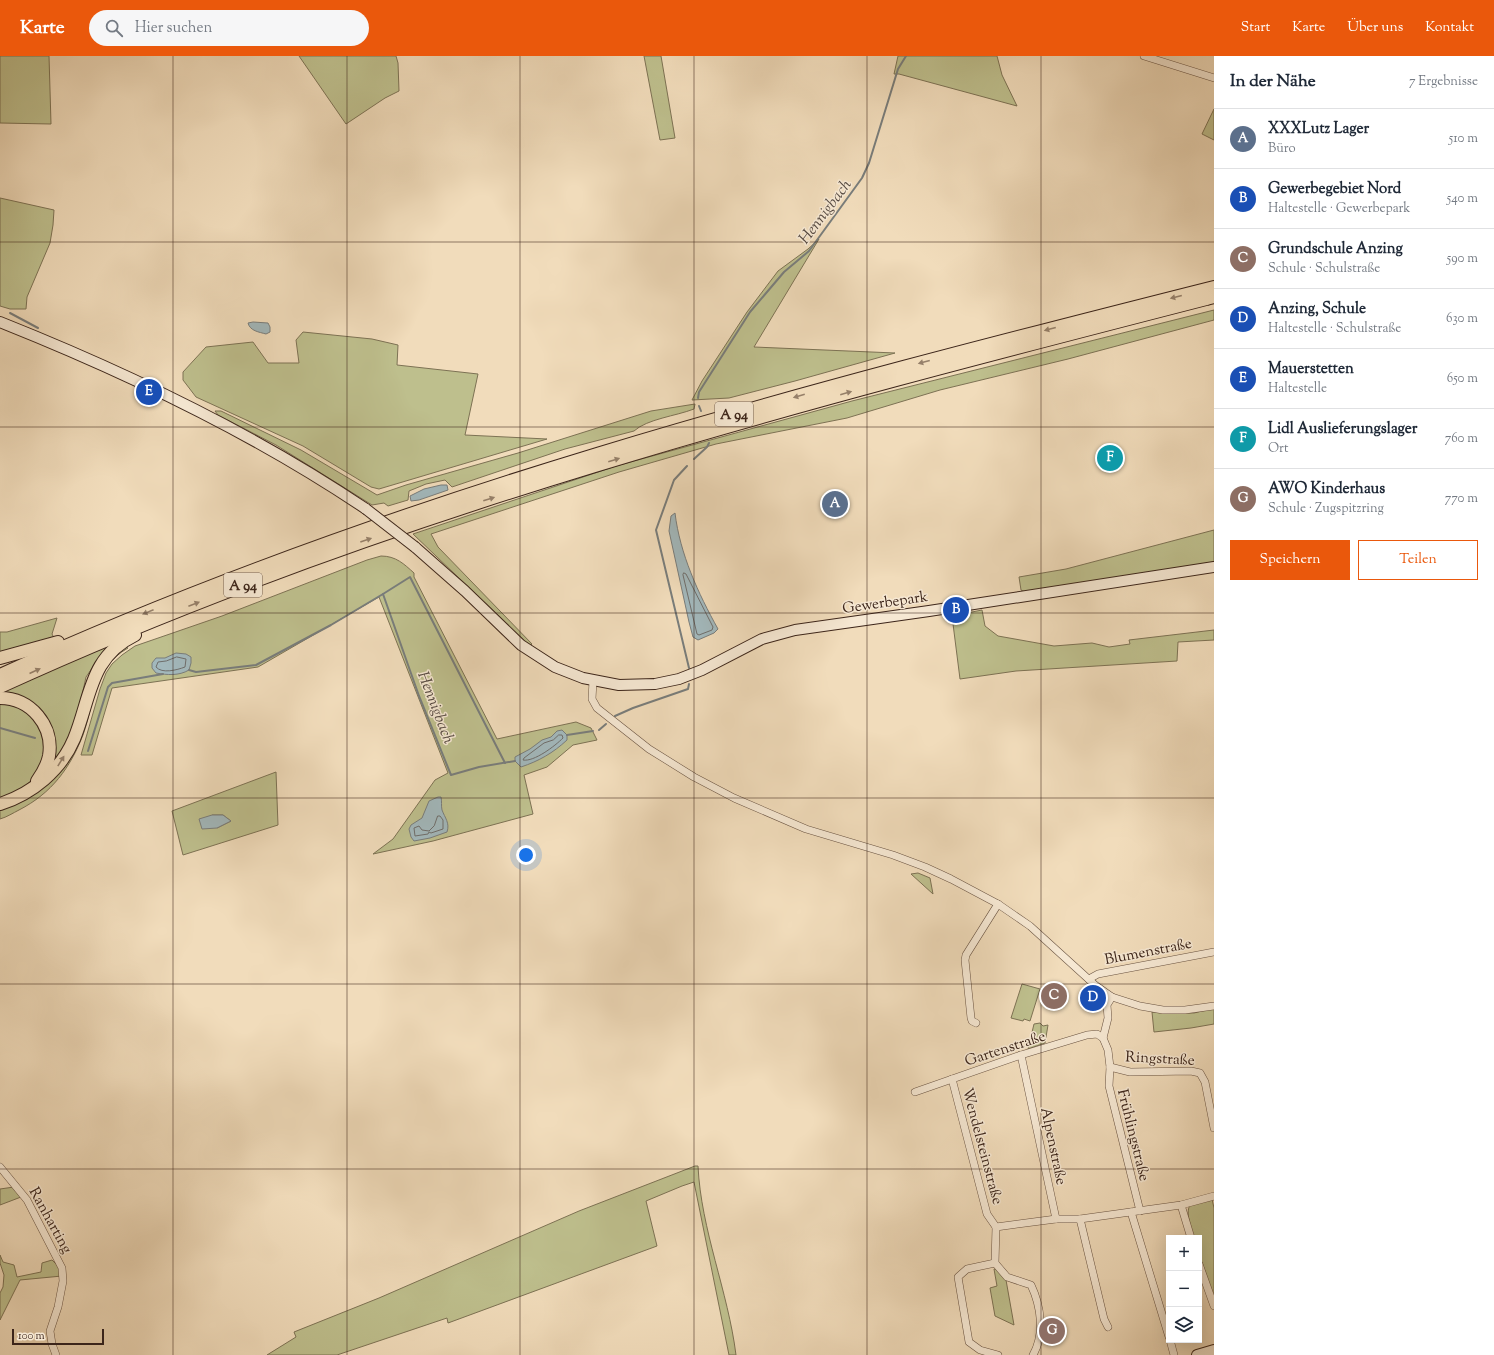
<!DOCTYPE html>
<html lang="de">
<head>
<meta charset="utf-8">
<style>
  body { margin:0; font-family:"Sorts Mill Goudy",serif; background:#f6f6f7; color:#1f2937 }
  .controls { position:absolute; right:12px; bottom:12px; display:grid; overflow:hidden; border-radius:0px; box-shadow:0 4px 16px #0002 }
  .controls button { width:36px; height:36px; display:grid; place-items:center; padding:0; border:0; border-bottom:1px solid #e0e1e3; background:#fff; color:#1f2937; font:20px sans-serif }
  .scale { position:absolute; left:12px; bottom:10px; width:92px; box-sizing:border-box; padding-left:4px; border:2px solid #3c251a; border-top:0; font-size:11px; line-height:14px; white-space:nowrap; color:#3c251a; -webkit-text-stroke:3px #f6e8d3; paint-order:stroke }
  .you { position:absolute; left:526px; top:799px; width:14px; height:14px; margin:-10px; border:3px solid #fff; border-radius:50%; background:#1a73e8; box-shadow:0 0 0 6px #1a73e833 }
  .badge { display:grid; place-items:center; width:26px; height:26px; border-radius:50%; background:#ea580c; color:#fff; font-size:13px; font-weight:700 }
  .pin { position:absolute; translate:-50% -50%; border:2px solid #fff; box-shadow:0 1px 4px #0006 }
  .list { margin:0; padding:0; list-style:none }
  h2 { display:flex; justify-content:space-between; align-items:center; height:52px; margin:0; padding:0 16px; font-size:17px }
  h2 small { font-size:13px; font-weight:400; color:#747a83 }
  .list li { display:grid; grid-template-columns:26px 1fr auto; gap:12px; align-items:center; box-sizing:border-box; height:60px; padding:0 16px; border-top:1px solid #e0e1e3 }
  .list b { display:block; font-size:15px; white-space:nowrap }
  .list p { margin:0; font-size:13px; white-space:nowrap; color:#747a83 }
  .list em { font-size:13px; font-style:normal; color:#747a83 }
  .actions { display:flex; gap:8px; padding:12px 16px }
  .actions a { flex:1; padding:9px 0; border:1px solid #ea580c; border-radius:0px; text-align:center; font-size:14px; color:#ea580c }
  .actions .main { background:#ea580c; color:#fff }
  .icon { flex:none; width:22px; height:22px; fill:none; stroke:currentColor; stroke-width:2; stroke-linecap:round; stroke-linejoin:round }
  .map { position:relative; flex:none; width:1214px; height:1299px; overflow:hidden }
  header { display:flex; align-items:center; gap:24px; box-sizing:border-box; height:56px; padding:0 20px; background:#ea580c; color:#fff }
  header strong { font-size:19px }
  nav { display:flex; gap:22px; margin-inline-start:auto; font-size:14px }
  .search { width:280px; height:36px; background:#f6f6f7; display:flex; align-items:center; gap:10px; box-sizing:border-box; padding:0 14px; border-radius:22px; color:#747a83; font-size:15px }
  main { display:flex }
  aside { flex:1; background:#fff }
  .map>svg:first-child { display:block }
  .green { fill:#bebf8d; stroke:#7d7254; fill-rule:evenodd }
  .water { fill:#a2b8bc; stroke:#797d7b }
  .lines { fill:none; stroke-linecap:round; stroke-linejoin:round }
  .shore { stroke:#6f6e6b; stroke-width:1 }
  .stream { stroke:#797d7b; stroke-width:2 }
  .street-casing { stroke:#695342; stroke-width:8 }
  .secondary-casing { stroke:#3c251a; stroke-width:12 }
  .highway-casing { stroke:#3c251a; stroke-width:14 }
  .street { stroke:#f6e8d3; stroke-width:7 }
  .secondary { stroke:#f6e8d3; stroke-width:10 }
  .highway { stroke:#f1dcbb; stroke-width:12 }
  .secondary-bridge-casing { stroke:#3c251a; stroke-width:12; stroke-linecap:butt }
  .secondary-bridge { stroke:#f6e8d3; stroke-width:10 }
  .oneway { fill:#96806a }
  .grid { fill:none; stroke:#3c251a; stroke-width:1; stroke-opacity:0.55 }
  .labels { text-anchor:middle; stroke-width:3; stroke-linejoin:round; paint-order:stroke }
  .shield { fill:#f6e8d3; stroke:#746052; stroke-width:1 }
  .shield-label { font-size:14px; font-weight:bold; fill:#3c251a }
  .street-label { font-size:15px; fill:#3c251a; stroke:#f6e8d3 }
  .water-label { font-size:16px; font-style:italic; fill:#564a42; stroke:#f6e8d3 }
</style>
</head>
<body>
<header>
<strong>Karte</strong>
<div class="search"><svg class="icon" aria-label="search" viewBox="0 0 24 24"><circle cx="10" cy="10" r="6"/><path d="M15 15l6 6"/></svg>Hier suchen</div>
<nav><a>Start</a><a>Karte</a><a>Über uns</a><a>Kontakt</a></nav>
</header>
<main>
<div class="map">
<svg width="1214" height="1299" viewBox="0 0 1214 1299">
  <rect width="100%" height="100%" fill="#f1dcbb"/>
  <filter id="stains"><feTurbulence type="fractalNoise" baseFrequency=".005" numOctaves="4"/><feColorMatrix values="0 0 0 0 .2 0 0 0 0 .09 0 0 0 0 .02 0 0 0 .5 -.17"/></filter>
  <radialGradient id="worn" r=".72"><stop offset=".6" stop-color="#630" stop-opacity="0"/><stop offset="1" stop-color="#630" stop-opacity=".3"/></radialGradient>
  <g class="green">
    <path d="M0,0H49L51,68L0,67Z"/>
    <path d="M299,0H396L398,7L399,35L385,42L346,68Z"/>
    <path d="M644,0H661L675,82L660,84Z"/>
    <path d="M898,0H997L1002,19L1017,50L899,18H894Z"/>
    <path d="M1214,53V84L1202,78Z"/>
    <path d="M0,142L54,154L53,169L50,187L27,241L26,253H10L0,250Z"/>
    <path d="M819,183L754,291L895,297L795,325L729,342L692,344L702,325L747,256L778,215L808,193Z"/>
    <path d="M1214,254V264L1068,303L940,334L847,362L716,388L619,416L431,478L438,491L532,588L530,590L413,478L616,410L852,345Z"/>
    <path d="M303,276L372,283L398,289L397,309L478,318L465,379L547,383L379,433L371,431L303,390L196,341L183,324V316L206,291L253,286L268,307H299L296,284Z"/>
    <path d="M695,348L694,353C676,360 647,363 634,375L565,393L452,431L445,424L426,428L409,435L408,444L388,450L384,447L372,449L276,389L218,359L215,355H221L301,394L377,439L406,429L518,397L651,355Z"/>
    <path d="M1214,474V506L1025,536L1021,534L1019,521L1066,513Z"/>
    <path d="M381,500C396,500 404,508 414,517V521L497,683L576,666L591,672L597,684L573,689L547,711L524,719L533,758L433,785L373,798L393,783L435,724L448,717L379,541L258,611L112,632L92,699H81L100,633L106,617L112,608L122,599L135,590L222,560L367,504Z"/>
    <path d="M982,554L985,570L998,580L1054,590L1092,587L1109,591L1130,588L1129,584L1214,574V584L1178,586L1177,605L1016,615L960,623L952,560Z"/>
    <path d="M57,562L52,578L55,584L0,597V576H7Z"/>
    <path d="M117,585L97,605L86,621L78,658L71,679L51,712L48,667L6,638L5,633Z"/>
    <path d="M124,590L128,592C93,612 95,645 83,679C70,712 52,737 19,754C13,757 7,761 0,763V753C33,737 57,722 74,687C86,663 87,629 103,607C109,600 117,595 124,590Z"/>
    <path d="M0,644L16,647L41,667L46,698L35,721L25,730L10,738L0,742Z"/>
    <path d="M276,716L278,769L183,799L172,755ZM212,759H223L231,765L217,772Z"/>
    <path d="M918,817L930,822L933,838L911,818Z"/>
    <path d="M1022,928L1040,933L1030,965L1024,963L1023,965L1011,962Z"/>
    <path d="M1214,952V968L1191,972L1154,976L1152,956L1194,957Z"/>
    <path d="M1040,967L1043,970L1048,969L1045,987L1028,993L1034,968Z"/>
    <path d="M695,1110H698C701,1174 728,1235 736,1299H729L694,1126L682,1130L646,1145L657,1190L448,1267L447,1262L337,1299H267L296,1281L294,1276L379,1242L579,1155Z"/>
    <path d="M14,1131L21,1141L0,1149V1133Z"/>
    <path d="M1212,1143L1214,1152V1242L1199,1198V1182H1194C1192,1175 1184,1153 1191,1149C1196,1146 1205,1145 1212,1143Z"/>
    <path d="M0,1199L3,1206L14,1209L17,1221L41,1216L42,1207L52,1204L58,1210L62,1220L20,1224L0,1264V1237L3,1231L4,1219L0,1207Z"/>
    <path d="M994,1213H997L1003,1221L1006,1224L1014,1269L995,1260L990,1232L997,1230Z"/>
  </g>
  <g class="water">
    <path d="M253,266L268,267L270,271V276L266,278C259,276 250,275 248,267Z"/>
    <path d="M441,429H447L448,434L419,444L411,445L410,440L424,433Z"/>
    <path d="M675,457C680,498 698,537 718,573L714,577L698,584L693,581L689,566L669,475L671,460Z"/>
    <path d="M176,597L186,598L191,601V607L189,614C179,620 167,619 156,617L152,612V607L156,602H165Z"/>
    <path d="M562,674L567,679V684C553,697 539,705 521,711L515,705V701L530,693L542,684L551,681L557,675Z"/>
    <path d="M438,741H441C442,745 441,750 442,754C445,762 450,767 447,776L430,782L414,785L411,781L409,773L411,769L422,762L429,745Z"/>
    <path d="M212,759H223L231,765L217,772L202,773L199,763Z"/>
  </g>
  <g class="lines">
    <g class="shore">
      <path d="M684,517L686,518L713,571L712,574L699,579L697,578L683,519Z"/>
      <path d="M177,601L186,603L185,611C177,614 162,618 156,611L158,606L166,605Z"/>
      <path d="M559,679H562L563,682C555,690 534,706 523,704L524,702L544,687L553,684Z"/>
      <path d="M438,760H440L443,764V773L431,777L429,776L428,778L415,780L414,772L419,770L422,774L429,775L434,770Z"/>
    </g>
    <g class="stream">
      <path d="M10,257L38,272"/>
      <path d="M698,342L699,336L750,256L784,216L809,195L862,122L869,107L898,13L906,0"/>
      <path d="M699,350L701,355"/>
      <path d="M694,403L707,391L709,387"/>
      <path d="M687,410L674,424L656,474L689,612"/>
      <path d="M383,538L410,521L505,707"/>
      <path d="M189,614L196,616L256,609L331,569L383,538L419,640L451,719L479,711L515,705"/>
      <path d="M615,660L633,652L688,633L689,628"/>
      <path d="M0,672L35,682"/>
      <path d="M599,674L606,668"/>
      <path d="M567,679L593,675"/>
      <path d="M88,695L108,631L112,627L163,618"/>
    </g>
    <defs>
      <g id="street">
        <path d="M1144,0L1214,22"/>
        <path d="M593,625L592,643L597,652L649,693L694,721L734,742L806,773L893,799L925,811L951,823L998,848L1030,870L1095,929L1112,941L1140,950L1163,954H1185L1214,950"/>
        <path d="M1089,923L1098,918L1214,896"/>
        <path d="M1112,941L1107,949L1108,962L1103,982L1108,994L1110,1011L1109,1030L1140,1155"/>
        <path d="M976,967L972,965L971,962L965,904L966,899L998,848"/>
        <path d="M1021,999L1056,1163"/>
        <path d="M1110,1011L1130,1016L1191,1015L1200,1017L1205,1026L1214,1072"/>
        <path d="M952,1023L987,1158L996,1171L1056,1163H1080L1181,1149L1214,1140"/>
        <path d="M915,1036L1021,999L1087,979L1097,978L1103,982"/>
        <path d="M0,1111L27,1144L62,1212L63,1225L58,1251L50,1275L52,1288L56,1299"/>
        <path d="M1181,1149L1191,1182"/>
        <path d="M1131,1156L1169,1281"/>
        <path d="M1080,1163L1104,1263L1108,1271"/>
        <path d="M996,1171L995,1207L1007,1221L1031,1229C1041,1250 1045,1278 1033,1299"/>
        <path d="M995,1207L967,1213L958,1221L969,1286L980,1294L998,1299"/>
        <path d="M1199,1208L1214,1250"/>
        <path d="M1170,1284L1174,1299"/>
      </g>
      <g id="secondary">
        <path d="M0,266C128,317 252,376 366,453"/>
        <path d="M415,491L465,535L521,589L555,611L583,622L619,629L655,628L679,623L702,614L762,583L795,574L929,555L1214,511"/>
        <path d="M1197,1299L1214,1294"/>
      </g>
      <g id="highway">
        <path d="M0,602L58,586"/>
        <path d="M0,619C388,442 802,335 1214,231"/>
        <path d="M0,631C388,453 802,347 1214,241"/>
        <path d="M0,642C31,642 54,670 49,700C47,710 42,718 37,725"/>
        <path d="M0,748C32,738 61,714 74,683C91,642 89,601 135,579"/>
      </g>
    </defs>
    <use href="#street" class="street-casing"/>
    <use href="#secondary" class="secondary-casing"/>
    <use href="#highway" class="highway-casing"/>
    <use href="#street" class="street"/>
    <use href="#secondary" class="secondary"/>
    <use href="#highway" class="highway"/>
    <defs>
      <path id="secondary-bridge" d="M366,453L415,491"/>
    </defs>
    <use href="#secondary-bridge" class="secondary-bridge-casing"/>
    <use href="#secondary-bridge" class="secondary-bridge"/>
  </g>
  <defs><path id="oneway-solid" d="M-6-.8H1V-3.2L6.5 0L1 3.2V.8H-6Z"/></defs>
  <g class="oneway">
    <use href="#oneway-solid" transform="translate(1176 241) rotate(166)"/>
    <use href="#oneway-solid" transform="translate(1050 273) rotate(165)"/>
    <use href="#oneway-solid" transform="translate(924 306) rotate(165)"/>
    <use href="#oneway-solid" transform="translate(846 337) rotate(-16)"/>
    <use href="#oneway-solid" transform="translate(799 340) rotate(164)"/>
    <use href="#oneway-solid" transform="translate(614 404) rotate(-17)"/>
    <use href="#oneway-solid" transform="translate(489 443) rotate(-18)"/>
    <use href="#oneway-solid" transform="translate(366 484) rotate(-19)"/>
    <use href="#oneway-solid" transform="translate(194 548) rotate(-21)"/>
    <use href="#oneway-solid" transform="translate(148 556) rotate(158)"/>
    <use href="#oneway-solid" transform="translate(35 615) rotate(-24)"/>
    <use href="#oneway-solid" transform="translate(61 705) rotate(-58)"/>
  </g>
  <path class="grid" d="M173,0V1299M347,0V1299M520,0V1299M694,0V1299M867,0V1299M1041,0V1299M0,186H1214M0,371H1214M0,557H1214M0,742H1214M0,928H1214M0,1113H1214"/>
  <g class="labels">
    <g class="shield">
      <rect x="715" y="346" width="38" height="24" rx="3"/>
      <rect x="224" y="517" width="38" height="24" rx="3"/>
    </g>
    <g class="shield-label">
      <text x="734" y="363">A 94</text>
      <text x="243" y="534">A 94</text>
    </g>
    <g class="street-label">
      <text transform="translate(885 546) rotate(-8)" y="5">Gewerbepark</text>
      <text transform="translate(1148 895) rotate(-11)" y="5">Blumenstraße</text>
      <text transform="translate(1005 992) rotate(-18)" y="5">Gartenstraße</text>
      <text transform="translate(1160 1002) rotate(3)" y="5">Ringstraße</text>
      <text transform="translate(1134 1079) rotate(76)" y="5">Frühlingstraße</text>
      <text transform="translate(983 1090) rotate(75)" y="5">Wendelsteinstraße</text>
      <text transform="translate(1054 1090) rotate(78)" y="5">Alpenstraße</text>
      <text transform="translate(51 1164) rotate(61)" y="5">Ranharting</text>
    </g>
    <g class="water-label">
      <text transform="translate(824 155) rotate(-53)" y="6">Hennigbach</text>
      <text transform="translate(437 651) rotate(69)" y="6">Hennigbach</text>
    </g>
  </g>
  <rect width="100%" height="100%" filter="url(#stains)"/>
  <rect width="100%" height="100%" fill="url(#worn)"/>
</svg>
<div class="controls">
<button>+</button>
<button>−</button>
<button><svg class="icon" aria-label="layers" viewBox="0 0 24 24"><path d="M12 4l9 5-9 5-9-5zM3 14l9 5 9-5"/></svg></button>
</div>
<div class="scale">100 m</div>
<div class="you"></div>
<div class="pin badge" style="left:835px;top:448px;background:#5c6f8a">A</div>
<div class="pin badge" style="left:956px;top:554px;background:#1a4fb4">B</div>
<div class="pin badge" style="left:1054px;top:940px;background:#8d6e63">C</div>
<div class="pin badge" style="left:1093px;top:942px;background:#1a4fb4">D</div>
<div class="pin badge" style="left:149px;top:336px;background:#1a4fb4">E</div>
<div class="pin badge" style="left:1110px;top:402px;background:#0f9aa8">F</div>
<div class="pin badge" style="left:1052px;top:1275px;background:#8d6e63">G</div>
</div>
<aside>
<h2>In der Nähe<small>7 Ergebnisse</small></h2>
<ul class="list">
<li><span class="badge" style="background:#5c6f8a">A</span><div><b>XXXLutz Lager</b><p>Büro</p></div><em>510 m</em></li>
<li><span class="badge" style="background:#1a4fb4">B</span><div><b>Gewerbegebiet Nord</b><p>Haltestelle · Gewerbepark</p></div><em>540 m</em></li>
<li><span class="badge" style="background:#8d6e63">C</span><div><b>Grundschule Anzing</b><p>Schule · Schulstraße</p></div><em>590 m</em></li>
<li><span class="badge" style="background:#1a4fb4">D</span><div><b>Anzing, Schule</b><p>Haltestelle · Schulstraße</p></div><em>630 m</em></li>
<li><span class="badge" style="background:#1a4fb4">E</span><div><b>Mauerstetten</b><p>Haltestelle</p></div><em>650 m</em></li>
<li><span class="badge" style="background:#0f9aa8">F</span><div><b>Lidl Auslieferungslager</b><p>Ort</p></div><em>760 m</em></li>
<li><span class="badge" style="background:#8d6e63">G</span><div><b>AWO Kinderhaus</b><p>Schule · Zugspitzring</p></div><em>770 m</em></li>
</ul>
<div class="actions"><a class="main">Speichern</a><a>Teilen</a></div>
</aside>
</main>
</body>
</html>
